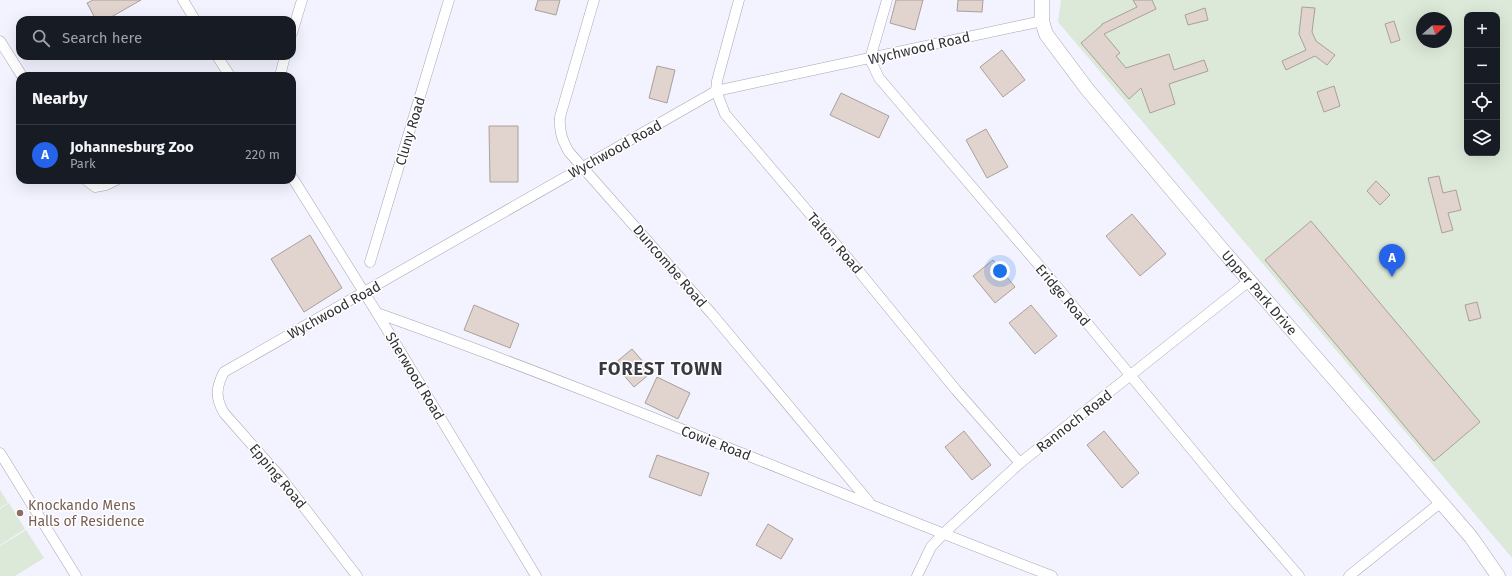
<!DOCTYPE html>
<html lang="en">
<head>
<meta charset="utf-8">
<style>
  body { margin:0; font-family:"Fira Sans",sans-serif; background:#20242c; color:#f1f3f6 }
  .controls { position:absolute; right:12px; top:12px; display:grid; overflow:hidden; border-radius:8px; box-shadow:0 4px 16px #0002 }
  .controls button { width:36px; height:36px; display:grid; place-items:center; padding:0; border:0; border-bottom:1px solid #363941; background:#171b24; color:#f1f3f6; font:20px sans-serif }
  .compass { position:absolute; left:1416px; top:12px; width:36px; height:36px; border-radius:50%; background:#171b24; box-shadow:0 4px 16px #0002; rotate:70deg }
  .you { position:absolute; left:1000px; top:271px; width:14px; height:14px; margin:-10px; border:3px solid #fff; border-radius:50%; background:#1a73e8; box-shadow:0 0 0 6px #1a73e833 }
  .badge { display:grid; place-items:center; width:26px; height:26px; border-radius:50%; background:#2563eb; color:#fff; font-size:13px; font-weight:700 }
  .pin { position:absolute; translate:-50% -33px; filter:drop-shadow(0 1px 2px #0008) }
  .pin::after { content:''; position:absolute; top:21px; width:14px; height:12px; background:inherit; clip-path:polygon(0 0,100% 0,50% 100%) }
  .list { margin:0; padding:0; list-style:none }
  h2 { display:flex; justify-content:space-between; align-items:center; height:52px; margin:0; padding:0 16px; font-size:17px }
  h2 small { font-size:13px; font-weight:400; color:#9ea1a6 }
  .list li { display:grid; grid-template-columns:26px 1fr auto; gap:12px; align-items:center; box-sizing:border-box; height:60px; padding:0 16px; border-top:1px solid #363941 }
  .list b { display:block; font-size:15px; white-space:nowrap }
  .list p { margin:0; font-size:13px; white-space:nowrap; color:#9ea1a6 }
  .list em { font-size:13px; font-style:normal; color:#9ea1a6 }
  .icon { flex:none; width:22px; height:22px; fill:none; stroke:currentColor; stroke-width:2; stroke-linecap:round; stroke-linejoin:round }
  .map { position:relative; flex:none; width:1512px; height:576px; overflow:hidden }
  .search { position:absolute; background:#171b24; box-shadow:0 4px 16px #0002; left:16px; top:16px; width:280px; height:44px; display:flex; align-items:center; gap:10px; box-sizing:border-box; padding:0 14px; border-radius:12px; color:#9ea1a6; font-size:15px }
  .panel { position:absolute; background:#171b24; box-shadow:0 4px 16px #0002; left:16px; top:72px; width:280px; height:112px; border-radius:12px }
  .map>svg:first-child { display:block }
  .green { fill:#dce9d8; fill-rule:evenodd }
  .building { fill:#e1d3ce; stroke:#ab9f9a }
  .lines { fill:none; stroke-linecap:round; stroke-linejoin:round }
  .street-casing { stroke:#a5a5b1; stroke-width:11 }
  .secondary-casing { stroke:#a5a5b1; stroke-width:15 }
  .street { stroke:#fff; stroke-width:10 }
  .secondary { stroke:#fff; stroke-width:14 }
  .education-dot { fill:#8d6e63; stroke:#fff; stroke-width:1.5 }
  .labels { text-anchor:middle; stroke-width:3; stroke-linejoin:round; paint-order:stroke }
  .street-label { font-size:14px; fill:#313136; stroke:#fff }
  .education-label { font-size:14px; fill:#785e54; stroke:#fff; text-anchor:start }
  .district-label { font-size:18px; font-weight:bold; letter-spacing:1px; fill:#393942; stroke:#fff }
</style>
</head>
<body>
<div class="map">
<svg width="1512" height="576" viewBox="0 0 1512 576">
  <rect width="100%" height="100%" fill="#f2f3ff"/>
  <g class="green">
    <path d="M1061,0H1512V558L1058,22ZM1467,15H1497V153H1467ZM1422,18H1446V42H1422Z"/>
    <path d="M0,490L8,503L0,508Z"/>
    <path d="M9,503L25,529L0,545V509Z"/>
    <path d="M26,530L44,558L15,576H0V546Z"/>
  </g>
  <g class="building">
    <path d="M93,0H141L106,20H96L87,3Z"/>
    <path d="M538,0H560L556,15L535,10Z"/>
    <path d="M896,0H923L915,30L890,23Z"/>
    <path d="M958,0H983L982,12L957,11Z"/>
    <path d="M1133,0H1152L1156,9L1104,34L1120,53L1116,56L1126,68L1169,54L1174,70L1204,60L1208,71L1169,84L1175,104L1150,113L1141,88L1129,99L1081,43L1102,25V24L1137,7Z"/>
    <path d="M1302,7L1315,8L1312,32L1316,41L1335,55L1327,65L1315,56L1286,70L1282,61L1306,50L1299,34Z"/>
    <path d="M1205,8L1208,20L1188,25L1185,15Z"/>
    <path d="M1394,21L1400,40L1391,43L1385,24Z"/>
    <path d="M1002,50L1025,80L1003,97L980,67Z"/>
    <path d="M657,66L675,70L667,103L649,98Z"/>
    <path d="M1334,86L1340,106L1324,112L1317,92Z"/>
    <path d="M841,93L889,116L879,138L830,115Z"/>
    <path d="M489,126H518V182H490Z"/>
    <path d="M986,129L1008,167L987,178L966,140Z"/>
    <path d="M1439,176L1443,193L1456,190L1461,210L1448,213L1453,230L1442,233L1428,178Z"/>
    <path d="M1376,181L1390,195L1380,205L1367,191Z"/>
    <path d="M1132,214L1166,254L1140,276L1106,236Z"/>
    <path d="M1311,221L1480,422L1434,461L1265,260Z"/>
    <path d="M310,235L342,288L304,312L271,259Z"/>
    <path d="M993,260L1015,287L995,303L973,276Z"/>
    <path d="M1477,302L1481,318L1469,321L1465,305Z"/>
    <path d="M474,305L519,324L510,348L464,330Z"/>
    <path d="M1031,305L1057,336L1035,354L1009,323Z"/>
    <path d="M632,349L652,372L634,387L614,364Z"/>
    <path d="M657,377L690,393L678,419L645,403Z"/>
    <path d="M964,431L991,465L972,480L945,447Z"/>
    <path d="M1104,431L1139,473L1122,488L1087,445Z"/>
    <path d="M657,455L709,473L701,496L649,477Z"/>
    <path d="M768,524L793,539L781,559L756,545Z"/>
  </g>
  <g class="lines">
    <defs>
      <g id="street">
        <path d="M183,0L195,20"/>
        <path d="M594,0L560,117C559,131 562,140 569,152L712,314L870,503"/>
        <path d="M739,0L717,81L716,91L725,114L862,275L956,390L1020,463"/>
        <path d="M887,0L870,59L879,78L1049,277L1236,503L1299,576"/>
        <path d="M292,33L302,0"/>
        <path d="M0,41L22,76"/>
        <path d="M217,56L230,76"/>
        <path d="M280,76L285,56"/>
        <path d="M292,177L377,313L536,576"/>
        <path d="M86,180L95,187L106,185L116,180"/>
        <path d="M370,262L449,0"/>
        <path d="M377,313C605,394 827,490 1052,576"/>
        <path d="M0,453L76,576"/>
        <path d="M357,576L283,480L224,413C215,398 216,387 224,372L716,91L1042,21"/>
        <path d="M917,576L931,547L943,534L1020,463L1249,281"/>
        <path d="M1349,576L1440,503"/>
      </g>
      <g id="secondary">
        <path id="s1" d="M1042,0V21L1046,34L1087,89L1220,247L1471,537L1498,576"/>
      </g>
    </defs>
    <use href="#street" class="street-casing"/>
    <use href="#secondary" class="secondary-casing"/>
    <use href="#street" class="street"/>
    <use href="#secondary" class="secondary"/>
  </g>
  <circle class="education-dot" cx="20" cy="513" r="4"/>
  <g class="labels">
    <g class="street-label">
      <text transform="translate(919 48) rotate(-13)" y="5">Wychwood Road</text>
      <text transform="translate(410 131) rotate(-73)" y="5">Cluny Road</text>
      <text transform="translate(615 149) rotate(-29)" y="5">Wychwood Road</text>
      <text transform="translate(835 243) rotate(49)" y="5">Talton Road</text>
      <text transform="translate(670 266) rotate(49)" y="5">Duncombe Road</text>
      <text dy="5" stroke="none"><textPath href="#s1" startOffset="370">Upper Park Drive</textPath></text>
      <text transform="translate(1063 295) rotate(50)" y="5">Eridge Road</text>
      <text transform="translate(334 310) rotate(-29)" y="5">Wychwood Road</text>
      <text transform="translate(415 376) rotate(59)" y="5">Sherwood Road</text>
      <text transform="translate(1074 421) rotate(-38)" y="5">Rannoch Road</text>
      <text transform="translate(716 443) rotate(21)" y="5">Cowie Road</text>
      <text transform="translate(278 476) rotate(50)" y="5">Epping Road</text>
    </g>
    <g class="education-label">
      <text x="28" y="510">Knockando Mens<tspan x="28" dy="16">Halls of Residence</tspan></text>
    </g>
    <g class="district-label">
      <text x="661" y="375">FOREST TOWN</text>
    </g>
  </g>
</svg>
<div class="controls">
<button>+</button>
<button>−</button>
<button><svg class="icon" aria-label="locate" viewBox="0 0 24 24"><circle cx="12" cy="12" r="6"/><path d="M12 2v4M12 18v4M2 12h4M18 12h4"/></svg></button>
<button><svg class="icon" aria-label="layers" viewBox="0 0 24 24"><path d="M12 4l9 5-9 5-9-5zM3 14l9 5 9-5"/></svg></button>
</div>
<svg class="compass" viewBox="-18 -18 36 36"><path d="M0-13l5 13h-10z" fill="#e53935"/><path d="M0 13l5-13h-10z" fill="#9ea1a6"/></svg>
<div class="you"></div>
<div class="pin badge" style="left:1392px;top:277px">A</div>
<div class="search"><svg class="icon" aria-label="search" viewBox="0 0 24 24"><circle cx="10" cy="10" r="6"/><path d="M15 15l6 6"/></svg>Search here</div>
<section class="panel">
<h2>Nearby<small></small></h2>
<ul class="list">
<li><span class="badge">A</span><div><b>Johannesburg Zoo</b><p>Park</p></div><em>220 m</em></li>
</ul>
</section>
</div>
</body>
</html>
